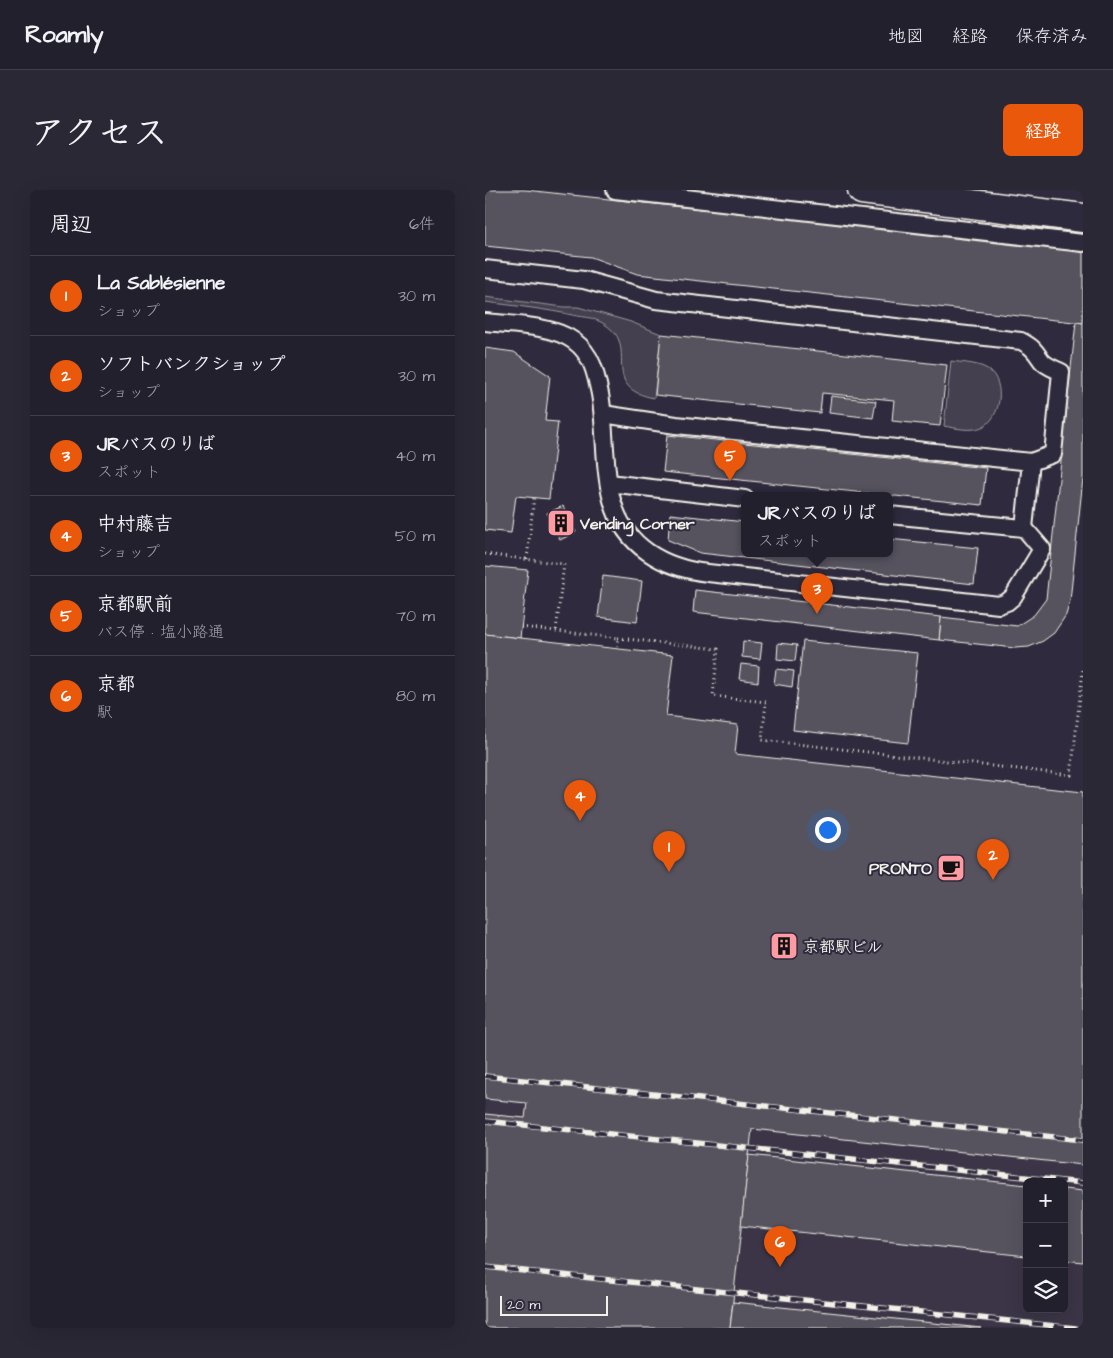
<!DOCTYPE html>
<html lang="ja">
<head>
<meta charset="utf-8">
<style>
  body { margin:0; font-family:"Architects Daughter","Klee One",sans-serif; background:#2b2836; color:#f1f3f6 }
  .controls { position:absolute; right:15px; bottom:15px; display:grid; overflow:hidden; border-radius:8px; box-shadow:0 5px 20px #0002 }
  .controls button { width:45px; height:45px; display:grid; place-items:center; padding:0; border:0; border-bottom:1px solid #403e4a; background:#23202e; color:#f1f3f6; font:25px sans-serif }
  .scale { position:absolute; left:15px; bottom:12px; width:108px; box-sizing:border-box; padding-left:5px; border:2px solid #f4f1e8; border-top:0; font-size:14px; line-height:18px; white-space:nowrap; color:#f4f1e8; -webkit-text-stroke:4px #2f2a3d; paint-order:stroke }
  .you { position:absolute; left:342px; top:639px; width:18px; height:18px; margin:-12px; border:4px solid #fff; border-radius:50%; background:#1a73e8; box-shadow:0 0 0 8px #1a73e833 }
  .badge { display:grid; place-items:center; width:32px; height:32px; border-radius:50%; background:#ea580c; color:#fff; font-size:16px; font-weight:700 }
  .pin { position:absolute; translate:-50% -41px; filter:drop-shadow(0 1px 2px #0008) }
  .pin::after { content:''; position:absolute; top:26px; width:18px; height:15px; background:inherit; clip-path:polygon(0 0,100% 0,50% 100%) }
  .popup { position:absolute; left:256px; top:302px; width:152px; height:65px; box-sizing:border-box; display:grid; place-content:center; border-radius:8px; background:#23202e; filter:drop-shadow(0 1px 4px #0005); font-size:16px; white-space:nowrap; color:#a3a3aa }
  .popup b { font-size:19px; color:#f1f3f6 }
  .popup::after { content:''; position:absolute; left:50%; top:100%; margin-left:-10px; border:10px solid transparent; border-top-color:#23202e }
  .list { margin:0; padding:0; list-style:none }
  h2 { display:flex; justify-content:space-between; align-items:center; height:65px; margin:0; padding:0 20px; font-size:21px }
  h2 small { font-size:16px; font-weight:400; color:#a3a3aa }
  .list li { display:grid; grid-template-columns:32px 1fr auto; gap:15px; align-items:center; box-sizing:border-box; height:80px; padding:0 20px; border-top:1px solid #403e4a }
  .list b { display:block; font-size:19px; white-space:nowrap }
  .list p { margin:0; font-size:16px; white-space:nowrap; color:#a3a3aa }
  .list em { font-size:16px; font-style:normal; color:#a3a3aa }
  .icon { flex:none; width:28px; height:28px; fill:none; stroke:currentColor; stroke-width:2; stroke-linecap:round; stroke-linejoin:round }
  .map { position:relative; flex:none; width:598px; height:1138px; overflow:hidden; border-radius:8px }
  header { display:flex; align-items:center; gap:30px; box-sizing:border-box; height:70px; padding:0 25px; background:#23202e; border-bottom:1px solid #403e4a }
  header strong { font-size:24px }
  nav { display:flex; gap:28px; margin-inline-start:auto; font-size:18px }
  .intro { display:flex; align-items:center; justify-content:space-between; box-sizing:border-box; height:120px; padding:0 30px }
  h1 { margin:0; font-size:35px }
  .button { padding:12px 22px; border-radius:8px; background:#ea580c; color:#fff; font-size:18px; font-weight:700 }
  main { display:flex; gap:30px; padding:0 30px }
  aside { flex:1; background:#23202e; border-radius:8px; box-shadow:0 5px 20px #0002 }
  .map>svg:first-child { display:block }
  .built { fill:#3b3647; fill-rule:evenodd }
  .green { fill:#454050; stroke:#9c989c }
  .building { fill:#56525f; stroke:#f4f1e8 }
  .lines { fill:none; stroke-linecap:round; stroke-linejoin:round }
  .lane-casing { stroke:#f4f1e8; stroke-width:20 }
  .secondary-casing { stroke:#f4f1e8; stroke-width:31 }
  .path { stroke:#f4f1e8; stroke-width:3; stroke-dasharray:1 4; stroke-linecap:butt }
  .lane { stroke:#2f2a3d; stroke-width:16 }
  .secondary { stroke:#2f2a3d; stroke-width:28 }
  .rail-casing { stroke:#f4f1e8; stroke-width:5.5 }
  .rail { stroke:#2f2a3d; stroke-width:4; stroke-dasharray:11; stroke-linecap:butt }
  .labels { text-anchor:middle; stroke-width:4; stroke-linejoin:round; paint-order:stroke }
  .poi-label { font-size:16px; font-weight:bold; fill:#f4f1e8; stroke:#2f2a3d; text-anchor:start }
</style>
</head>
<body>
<header>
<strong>Roamly</strong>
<nav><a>地図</a><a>経路</a><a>保存済み</a></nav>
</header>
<div class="intro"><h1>アクセス</h1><a class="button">経路</a></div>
<main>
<aside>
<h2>周辺<small>6件</small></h2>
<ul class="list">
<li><span class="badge">1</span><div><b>La Sablésienne</b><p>ショップ</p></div><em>30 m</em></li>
<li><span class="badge">2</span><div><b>ソフトバンクショップ</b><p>ショップ</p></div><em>30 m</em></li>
<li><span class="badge">3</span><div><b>JRバスのりば</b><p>スポット</p></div><em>40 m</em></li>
<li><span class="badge">4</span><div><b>中村藤吉</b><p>ショップ</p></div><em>50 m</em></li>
<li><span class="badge">5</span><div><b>京都駅前</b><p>バス停 · 塩小路通</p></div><em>70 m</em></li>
<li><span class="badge">6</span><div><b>京都</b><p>駅</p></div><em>80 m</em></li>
</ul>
</aside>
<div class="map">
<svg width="598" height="1138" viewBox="0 0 598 1138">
  <rect width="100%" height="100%" fill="#2f2a3d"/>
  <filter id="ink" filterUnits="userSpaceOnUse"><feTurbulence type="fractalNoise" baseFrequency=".02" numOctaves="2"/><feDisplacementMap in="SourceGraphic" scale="10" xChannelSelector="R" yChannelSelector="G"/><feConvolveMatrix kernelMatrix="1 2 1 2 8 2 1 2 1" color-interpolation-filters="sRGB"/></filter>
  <g filter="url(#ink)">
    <path class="built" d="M0,855L598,925V1138H0ZM542,992H579V1119H542Z"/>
    <g class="green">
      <path d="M0,107L79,117H93L146,132L176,144L169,208C116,198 150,162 127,140C123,136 117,132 111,130C105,127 98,127 92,126C61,119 31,116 0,112Z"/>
      <path d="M466,171C479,173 494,173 504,180C521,193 516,229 497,237C486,242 470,238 459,236Z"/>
    </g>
    <g class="building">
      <path d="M0,0H40L598,60V133L152,84L106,67L0,56Z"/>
      <path d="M591,132L598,133V288L585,411L581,425L569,443L558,451L544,457L530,458L454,450L456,427L532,436L549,425L561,409Z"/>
      <path d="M176,144L462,175L455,236L407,231L409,210L337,203L335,223L170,205Z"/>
      <path d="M0,158L29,162L65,186L60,231L73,232L64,309L31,306L26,343L0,340Z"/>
      <path d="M346,206L391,211L388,228L344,223Z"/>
      <path d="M182,245L501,278L497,315L178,282Z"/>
      <path d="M78,316L91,342L75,350L62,323Z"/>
      <path d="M185,324L260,332V363H404V349L493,358L489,394L215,363L183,350Z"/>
      <path d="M0,376L43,380L35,448L0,444Z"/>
      <path d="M118,386L157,391L152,432L113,427Z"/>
      <path d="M210,400L456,427L454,450L208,422Z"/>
      <path d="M0,444L188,465L181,526L253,535L250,564L598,602V975L267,939L245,1138H0V924L40,928L42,913L0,909Z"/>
      <path d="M258,451L277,453L275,469L257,467Z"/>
      <path d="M318,451L433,463L423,553L308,540Z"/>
      <path d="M293,453L312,455L310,471L292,469Z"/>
      <path d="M256,474L274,476L273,492L254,489Z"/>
      <path d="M291,479L309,481L307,497L289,494Z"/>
      <path d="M264,965L542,995V1066L256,1036Z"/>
      <path d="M579,999L598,1001V1072L579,1070Z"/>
      <path d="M248,1112L496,1138H245Z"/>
    </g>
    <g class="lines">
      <defs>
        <g id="lane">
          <path d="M130,0L598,53"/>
          <path d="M0,79L99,90L171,110L536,151C549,158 549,160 557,171C561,176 570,179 576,182L568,264L546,272L191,235L118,224"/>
          <path d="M0,132C27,135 67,135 89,151C107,164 111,184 115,204C121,238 118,277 127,310C139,357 179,378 223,383L514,415L522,412L528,407L557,359L539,338L404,325"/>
          <path d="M124,293L260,309"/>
          <path d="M539,338L546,272"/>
        </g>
        <path id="secondary" d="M377,0L598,28"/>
      </defs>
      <use href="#lane" class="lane-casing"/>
      <use href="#secondary" class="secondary-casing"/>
      <g class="path">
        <path d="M0,364L79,374L71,441"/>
        <path d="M42,369L49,307"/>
        <path d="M36,437L133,448L132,459"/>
        <path d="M133,448L233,459L228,506L281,512L277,550L586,585L598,480"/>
      </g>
      <use href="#lane" class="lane"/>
      <use href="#secondary" class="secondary"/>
      <defs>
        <g id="rail">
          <path d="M0,886L598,950"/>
          <path d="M0,931L598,993"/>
          <path d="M0,1077L591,1138"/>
        </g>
      </defs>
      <use href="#rail" class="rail-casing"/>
      <use href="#rail" class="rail"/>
    </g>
  </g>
  <defs>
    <symbol id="building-square" viewBox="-11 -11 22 22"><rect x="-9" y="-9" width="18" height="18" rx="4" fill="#ff9aa2" stroke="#2f2a3d"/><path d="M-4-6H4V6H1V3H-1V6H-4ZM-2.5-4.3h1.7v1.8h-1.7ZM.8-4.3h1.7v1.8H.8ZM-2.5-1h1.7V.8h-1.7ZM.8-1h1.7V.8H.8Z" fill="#111"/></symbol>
    <symbol id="cafe-square" viewBox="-11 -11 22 22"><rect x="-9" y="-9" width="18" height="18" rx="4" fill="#ff9aa2" stroke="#2f2a3d"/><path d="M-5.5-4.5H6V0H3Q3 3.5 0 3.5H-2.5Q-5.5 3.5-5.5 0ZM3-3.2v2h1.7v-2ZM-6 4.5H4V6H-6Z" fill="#111"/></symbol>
  </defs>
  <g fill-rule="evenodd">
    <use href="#building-square" x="60" y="317" width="32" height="32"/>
    <use href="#cafe-square" x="450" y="662" width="32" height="32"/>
    <use href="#building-square" x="283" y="740" width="32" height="32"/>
  </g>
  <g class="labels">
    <g class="poi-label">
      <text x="95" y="339">Vending Corner</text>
      <text x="447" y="684" text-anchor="end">PRONTO</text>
      <text x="318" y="762">京都駅ビル</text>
    </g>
  </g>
</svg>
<div class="controls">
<button>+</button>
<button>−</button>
<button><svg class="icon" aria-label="layers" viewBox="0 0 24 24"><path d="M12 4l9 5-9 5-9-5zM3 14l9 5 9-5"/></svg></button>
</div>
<div class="scale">20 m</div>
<div class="you"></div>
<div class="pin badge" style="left:184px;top:682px">1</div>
<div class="pin badge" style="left:508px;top:690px">2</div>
<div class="pin badge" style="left:332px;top:424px">3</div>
<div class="popup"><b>JRバスのりば</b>スポット</div>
<div class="pin badge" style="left:95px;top:631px">4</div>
<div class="pin badge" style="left:245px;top:291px">5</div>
<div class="pin badge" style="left:295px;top:1077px">6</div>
</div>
</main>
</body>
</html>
